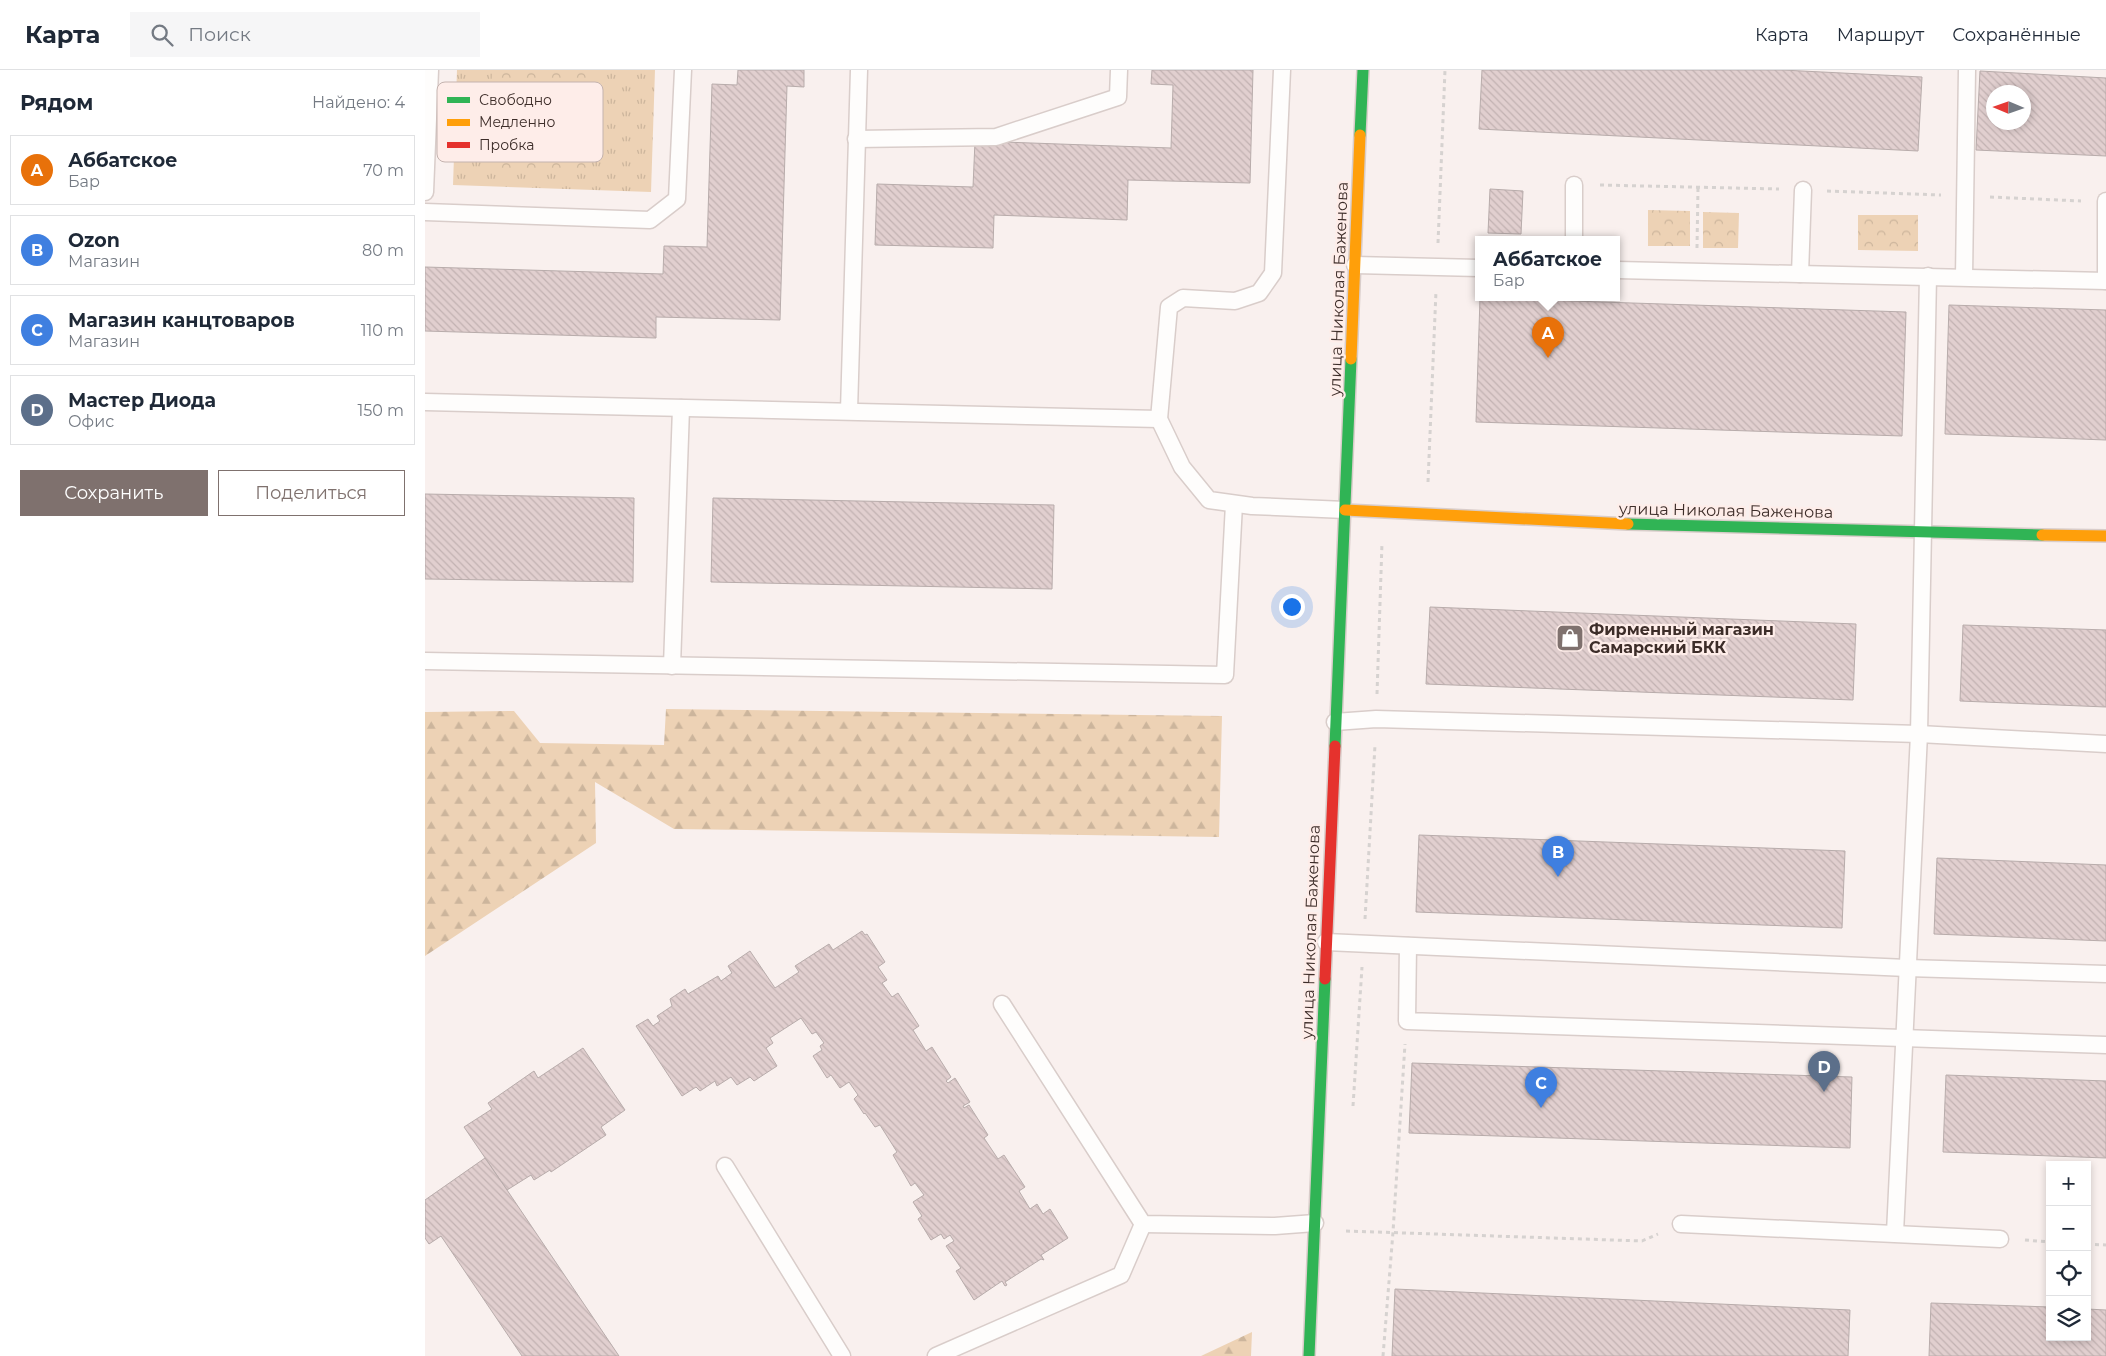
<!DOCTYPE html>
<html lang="ru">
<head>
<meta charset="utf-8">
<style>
  body { margin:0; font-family:Montserrat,sans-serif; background:#f6f6f7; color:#1f2937 }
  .controls { position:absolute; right:15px; bottom:15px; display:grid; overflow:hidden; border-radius:0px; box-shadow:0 2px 8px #0003 }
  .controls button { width:45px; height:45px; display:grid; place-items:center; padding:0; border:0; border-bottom:1px solid #e0e1e3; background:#fff; color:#1f2937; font:25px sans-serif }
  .compass { position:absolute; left:1561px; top:15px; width:45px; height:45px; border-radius:50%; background:#fff; box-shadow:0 2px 8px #0003; rotate:272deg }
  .you { position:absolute; left:866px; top:536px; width:18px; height:18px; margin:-12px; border:4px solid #fff; border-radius:50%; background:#1a73e8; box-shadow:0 0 0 8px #1a73e833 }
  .badge { display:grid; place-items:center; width:32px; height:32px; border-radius:50%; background:#7f716e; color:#fff; font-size:16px; font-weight:700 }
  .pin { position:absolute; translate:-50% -41px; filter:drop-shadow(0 1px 2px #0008) }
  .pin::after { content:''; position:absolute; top:26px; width:18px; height:15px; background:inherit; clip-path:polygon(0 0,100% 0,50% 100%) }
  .popup { position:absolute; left:1050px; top:166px; width:145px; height:65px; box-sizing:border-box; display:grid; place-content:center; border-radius:0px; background:#fff; filter:drop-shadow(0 1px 4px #0005); font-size:16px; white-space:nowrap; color:#747a83 }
  .popup b { font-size:19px; color:#1f2937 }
  .popup::after { content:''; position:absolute; left:50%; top:100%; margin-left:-10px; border:10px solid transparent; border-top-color:#fff }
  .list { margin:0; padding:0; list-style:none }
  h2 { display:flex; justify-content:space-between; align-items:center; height:65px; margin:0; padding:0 20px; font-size:21px }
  h2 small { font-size:16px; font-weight:400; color:#747a83 }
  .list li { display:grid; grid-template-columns:32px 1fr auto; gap:15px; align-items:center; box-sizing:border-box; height:70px; margin:0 10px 10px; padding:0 10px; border:1px solid #e0e1e3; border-radius:0px }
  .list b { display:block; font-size:19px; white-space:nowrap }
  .list p { margin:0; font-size:16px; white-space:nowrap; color:#747a83 }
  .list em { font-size:16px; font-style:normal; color:#747a83 }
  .actions { display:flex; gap:10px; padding:15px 20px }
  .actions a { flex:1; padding:11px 0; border:1px solid #7f716e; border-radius:0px; text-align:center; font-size:18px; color:#7f716e }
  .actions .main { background:#7f716e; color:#fff }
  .icon { flex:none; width:28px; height:28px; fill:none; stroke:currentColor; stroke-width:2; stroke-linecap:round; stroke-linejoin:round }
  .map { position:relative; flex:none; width:1681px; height:1286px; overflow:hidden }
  header { display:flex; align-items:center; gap:30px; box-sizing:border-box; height:70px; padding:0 25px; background:#fff; border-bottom:1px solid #e0e1e3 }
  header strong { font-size:24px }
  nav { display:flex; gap:28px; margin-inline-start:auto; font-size:18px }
  .search { width:350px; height:45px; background:#f6f6f7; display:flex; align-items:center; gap:12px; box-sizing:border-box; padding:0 18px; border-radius:0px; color:#747a83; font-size:19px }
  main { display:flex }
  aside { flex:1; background:#fff }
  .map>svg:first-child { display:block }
  .grass { fill:url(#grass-tufts) }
  .forest { fill:url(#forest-firs) }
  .park { fill:url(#park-crowns) }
  .building { fill:url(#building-back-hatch); stroke:#b8acab; fill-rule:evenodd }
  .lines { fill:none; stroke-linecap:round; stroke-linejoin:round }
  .lane-casing { stroke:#d9cdca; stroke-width:19 }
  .fast-casing { stroke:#d9cdca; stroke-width:14 }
  .slow-casing { stroke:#d9cdca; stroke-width:14 }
  .jam-casing { stroke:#d9cdca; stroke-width:14 }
  .path { stroke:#d6d2d0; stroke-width:3; stroke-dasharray:4 4; stroke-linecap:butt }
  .lane { stroke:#fefdfc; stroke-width:16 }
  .fast { stroke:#30b455; stroke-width:11 }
  .slow { stroke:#ff9f0a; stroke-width:11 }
  .jam { stroke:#e5322d; stroke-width:11 }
  .labels { text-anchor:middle; stroke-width:4.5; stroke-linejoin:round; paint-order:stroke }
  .street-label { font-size:16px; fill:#3d2d29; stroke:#feede9 }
  .poi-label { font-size:16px; font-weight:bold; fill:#3d2d29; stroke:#feede9; text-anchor:start }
  .key { fill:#feede9; stroke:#c4b3af; stroke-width:1 }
  .key-label { font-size:14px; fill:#3d2d29 }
</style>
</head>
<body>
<header>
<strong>Карта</strong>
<div class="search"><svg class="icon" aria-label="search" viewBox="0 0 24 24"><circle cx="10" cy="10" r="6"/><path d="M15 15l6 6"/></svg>Поиск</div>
<nav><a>Карта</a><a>Маршрут</a><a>Сохранённые</a></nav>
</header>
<main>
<aside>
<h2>Рядом<small>Найдено: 4</small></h2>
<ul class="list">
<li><span class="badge" style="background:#e8710a">A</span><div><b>Аббатское</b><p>Бар</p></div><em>70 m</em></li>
<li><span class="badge" style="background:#3f7fe0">B</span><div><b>Ozon</b><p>Магазин</p></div><em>80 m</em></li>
<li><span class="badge" style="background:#3f7fe0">C</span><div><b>Магазин канцтоваров</b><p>Магазин</p></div><em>110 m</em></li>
<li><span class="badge" style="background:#5c6f8a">D</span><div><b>Мастер Диода</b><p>Офис</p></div><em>150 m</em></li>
</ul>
<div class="actions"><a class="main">Сохранить</a><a>Поделиться</a></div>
</aside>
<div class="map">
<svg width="1681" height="1286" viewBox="0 0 1681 1286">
  <defs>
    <pattern id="grass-tufts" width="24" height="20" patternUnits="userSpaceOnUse" patternTransform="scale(1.25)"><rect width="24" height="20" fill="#edd2b5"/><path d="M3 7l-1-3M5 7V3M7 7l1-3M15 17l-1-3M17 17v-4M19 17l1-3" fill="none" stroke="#ccb59c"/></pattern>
    <pattern id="forest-firs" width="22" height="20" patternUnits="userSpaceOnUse" patternTransform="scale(1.25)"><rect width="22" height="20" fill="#edd2b5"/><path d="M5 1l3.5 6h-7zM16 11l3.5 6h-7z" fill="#ccb59c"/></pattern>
    <pattern id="park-crowns" width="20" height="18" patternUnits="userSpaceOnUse" patternTransform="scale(1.25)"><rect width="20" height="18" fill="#edd2b5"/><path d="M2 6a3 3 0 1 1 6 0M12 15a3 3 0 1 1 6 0" fill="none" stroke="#ccb59c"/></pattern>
    <pattern id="building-back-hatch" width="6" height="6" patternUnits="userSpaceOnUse" patternTransform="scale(1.25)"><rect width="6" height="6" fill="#e1cfcf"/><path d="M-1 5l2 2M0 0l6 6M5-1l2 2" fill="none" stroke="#c2b2b2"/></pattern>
  </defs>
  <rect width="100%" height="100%" fill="#f9f0ee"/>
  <path class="grass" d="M32,0H230L226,122L28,115Z"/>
  <g class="forest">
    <path d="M241,639L797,646L794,767L249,759L170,712L171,773L0,886V642L89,641L115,673L239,675Z"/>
    <path d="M827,1262L826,1286H776Z"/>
  </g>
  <g class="park">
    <path d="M67,0H167L163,103L64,100Z"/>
    <path d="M1223,140L1265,141V176H1223Z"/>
    <path d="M1278,142L1314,143L1313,178H1278Z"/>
    <path d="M1433,145H1493V181L1433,180Z"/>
  </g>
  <g class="building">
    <path d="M313,0H379V17L362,16L355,250L231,247V268L0,261V197L238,204L239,176L282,177L287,14L312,15Z"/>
    <path d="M727,0H828L825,113L703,110L702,150L569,145L568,178L450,175L452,114L548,117L550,71L746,78L748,15L726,14Z"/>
    <path d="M1057,0H1357L1497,7L1493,81L1054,59Z"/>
    <path d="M1555,1L1681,8V86L1551,80ZM1568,22H1598V52H1568Z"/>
    <path d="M1065,119L1098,121L1096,164L1063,163Z"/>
    <path d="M1055,228L1481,242L1477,366L1051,352Z"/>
    <path d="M1524,235L1681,240V370L1520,364Z"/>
    <path d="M0,424L209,428L208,512L0,509Z"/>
    <path d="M288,428L629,435L627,519L286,512Z"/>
    <path d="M1005,537L1431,554L1428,630L1001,614Z"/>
    <path d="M1538,555L1681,560V637L1535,631Z"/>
    <path d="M994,765L1420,781L1417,858L991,842Z"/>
    <path d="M1512,788L1681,795V871L1509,864Z"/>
    <path d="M437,861L440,865L442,864L460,892L453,897L462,910L457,913L467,927L473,923L494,956L488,960L501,981L507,977L526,1007L521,1011L523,1013L530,1008L545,1032L538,1036L539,1038L544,1035L563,1065L559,1068L573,1089L579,1085L600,1117L594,1121L605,1139L612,1134L618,1144L625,1139L643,1168L616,1185L619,1190L616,1189L580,1212L582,1215L580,1216L577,1211L549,1230L531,1201L536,1198L521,1176L529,1171L525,1165L519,1169L516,1164L506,1170L493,1149L497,1146L488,1132L499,1125L490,1113L486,1116L468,1085L472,1082L455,1055L450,1057L440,1043L439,1044L429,1029L433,1025L424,1012L415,1018L406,1005L402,1008L388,986L397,980L395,976L399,973L391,962L387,964L376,948L345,968L348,973L341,978L352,996L329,1011L325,1007L312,1015L306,1007L292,1016L290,1011L275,1021L271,1017L257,1026L211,956L223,949L228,956L235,951L232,946L247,936L245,929L260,919L263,924L293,906L296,911L307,903L303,896L325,881L350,918L374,902L370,896L404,874L408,880Z"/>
    <path d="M158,978L200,1040L176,1057L181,1065L126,1102L125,1100L109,1110L106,1105L82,1120L39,1057L67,1039L63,1033L109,1001L113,1008Z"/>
    <path d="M987,993L1427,1007L1425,1078L984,1063Z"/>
    <path d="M1521,1005L1681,1011V1088L1518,1082Z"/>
    <path d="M60,1088L82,1120L194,1286H97L16,1166L4,1174L0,1168V1130Z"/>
    <path d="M970,1219L1425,1240L1423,1286H967Z"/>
    <path d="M1506,1233L1625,1237V1267H1662V1239L1681,1240V1286H1504Z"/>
  </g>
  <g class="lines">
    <defs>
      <g id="lane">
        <path d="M857,0L848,203L834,223L810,231L758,228L744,237L734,349L757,397L784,430L827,436L920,440"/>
        <path d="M431,69L571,67L693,27L694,0"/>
        <path d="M0,122L5,0"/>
        <path d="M1681,131V211"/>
        <path d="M0,142L225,150L252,129L258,0"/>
        <path d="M1149,169V115"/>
        <path d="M930,195L1054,198"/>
        <path d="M1192,200L1681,211"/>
        <path d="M1375,204L1378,120"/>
        <path d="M1539,207L1542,0"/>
        <path d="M0,332L734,349"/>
        <path d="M424,341L434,0"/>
        <path d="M0,591L800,605L809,434"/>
        <path d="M247,596L256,338"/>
        <path d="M910,652L951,649L1494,664L1681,674"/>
        <path d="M901,872L1482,898L1681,904"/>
        <path d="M983,876L982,951L1681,975"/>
        <path d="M577,934L718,1154L850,1156L890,1153"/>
        <path d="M300,1096L417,1286"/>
        <path d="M1256,1154L1575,1169"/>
        <path d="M1470,1163L1494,664L1503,206"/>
        <path d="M511,1286L696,1205L718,1154"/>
      </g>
      <g id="fast">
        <path d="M935,65L938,0"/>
        <path d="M1203,454L1617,465"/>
        <path d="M910,676L926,289"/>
        <path d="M884,1286L900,909"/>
      </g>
      <g id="slow">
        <path d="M926,289L935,65"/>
        <path d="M920,440L1203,454"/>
        <path d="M1617,465L1681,466"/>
      </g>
      <path id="jam" d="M900,909L910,676"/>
    </defs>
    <use href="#lane" class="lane-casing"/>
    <use href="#fast" class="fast-casing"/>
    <use href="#slow" class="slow-casing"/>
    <use href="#jam" class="jam-casing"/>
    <g class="path">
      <path d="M1175,115L1354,119"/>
      <path d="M1402,121L1516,125"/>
      <path d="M1565,127L1656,131"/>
      <path d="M1013,173L1020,0"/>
      <path d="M1272,178L1273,118"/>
      <path d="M1003,412L1011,221"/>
      <path d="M952,624L957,473"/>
      <path d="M940,849L950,675"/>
      <path d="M928,1036L937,897"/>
      <path d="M921,1161L1217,1171L1233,1164"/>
      <path d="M1600,1170L1625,1172"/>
      <path d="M1662,1174L1681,1175"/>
      <path d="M958,1286L968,1162L980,974"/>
    </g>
    <use href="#lane" class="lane"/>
    <use href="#fast" class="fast"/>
    <use href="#slow" class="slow"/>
    <use href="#jam" class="jam"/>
  </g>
  <defs>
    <symbol id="shop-square" viewBox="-11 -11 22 22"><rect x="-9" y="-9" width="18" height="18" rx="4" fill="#7f716e" stroke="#feede9"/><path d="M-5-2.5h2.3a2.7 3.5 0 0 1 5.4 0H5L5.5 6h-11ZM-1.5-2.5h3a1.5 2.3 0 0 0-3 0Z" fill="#fff"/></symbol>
  </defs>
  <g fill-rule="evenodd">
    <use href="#shop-square" x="1129" y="552" width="32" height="32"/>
  </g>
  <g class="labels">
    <g class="street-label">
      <text transform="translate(913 219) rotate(-88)" y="6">улица Николая Баженова</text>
      <text transform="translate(1301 440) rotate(1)" y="6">улица Николая Баженова</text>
      <text transform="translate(885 862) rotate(-88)" y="6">улица Николая Баженова</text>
    </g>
    <g class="poi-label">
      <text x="1164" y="565">Фирменный магазин<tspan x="1164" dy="18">Самарский БКК</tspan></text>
    </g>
  </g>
  <rect x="12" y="12" width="166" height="80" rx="8" class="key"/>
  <rect x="22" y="27" width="23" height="6" fill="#30b455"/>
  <rect x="22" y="49" width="23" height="7" fill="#ff9f0a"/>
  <rect x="22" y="72" width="23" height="6" fill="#e5322d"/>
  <g class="key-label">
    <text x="54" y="35">Свободно</text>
    <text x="54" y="57">Медленно</text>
    <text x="54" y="80">Пробка</text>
  </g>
</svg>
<div class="controls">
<button>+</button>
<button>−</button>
<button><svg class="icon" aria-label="locate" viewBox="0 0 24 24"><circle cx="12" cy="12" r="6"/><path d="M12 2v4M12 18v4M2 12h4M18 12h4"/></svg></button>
<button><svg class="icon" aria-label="layers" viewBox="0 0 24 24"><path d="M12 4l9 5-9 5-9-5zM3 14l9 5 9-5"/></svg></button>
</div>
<svg class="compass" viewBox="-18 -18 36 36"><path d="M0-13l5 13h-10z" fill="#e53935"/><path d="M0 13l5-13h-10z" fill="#747a83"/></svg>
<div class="you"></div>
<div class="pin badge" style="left:1123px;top:288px;background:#e8710a">A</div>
<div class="popup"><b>Аббатское</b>Бар</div>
<div class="pin badge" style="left:1133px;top:807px;background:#3f7fe0">B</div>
<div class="pin badge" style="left:1116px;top:1038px;background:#3f7fe0">C</div>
<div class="pin badge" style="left:1399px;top:1022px;background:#5c6f8a">D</div>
</div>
</main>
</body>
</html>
